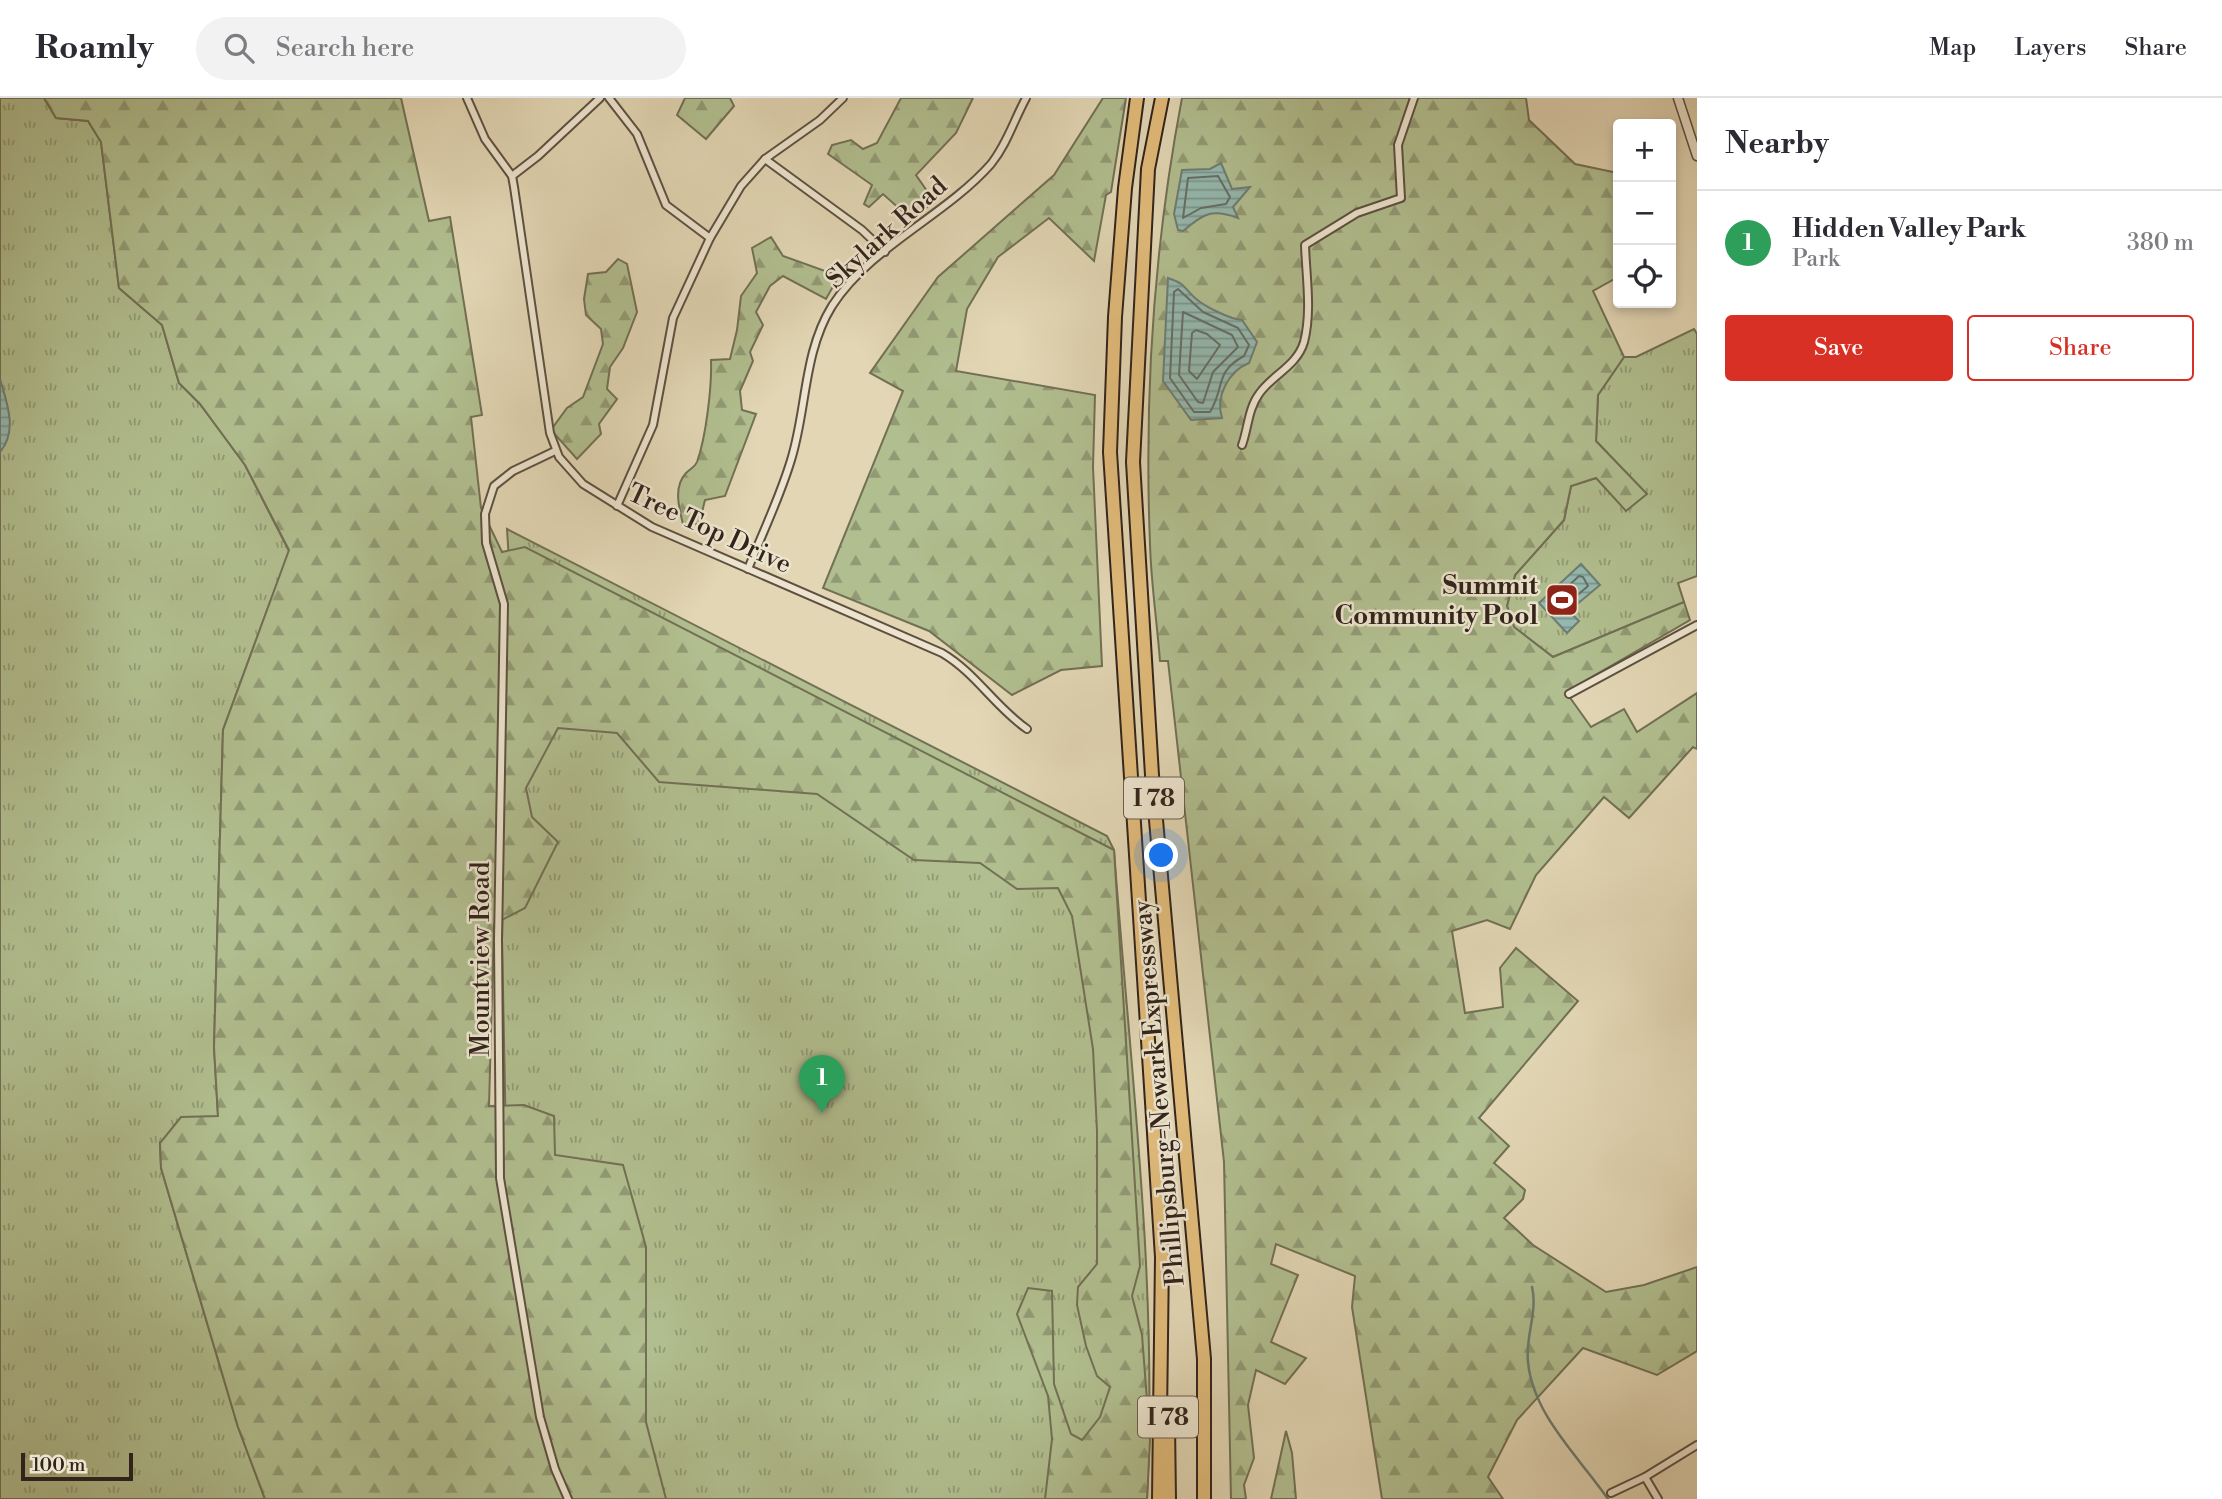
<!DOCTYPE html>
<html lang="en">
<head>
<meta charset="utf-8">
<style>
  body { margin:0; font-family:"Libre Bodoni",serif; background:#f2f2f3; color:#2b2b33 }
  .controls { position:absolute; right:21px; top:21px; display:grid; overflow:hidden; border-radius:7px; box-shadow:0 4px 10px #0003 }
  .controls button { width:63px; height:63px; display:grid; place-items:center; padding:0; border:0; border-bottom:2px solid #e1e1e2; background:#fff; color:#2b2b33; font:35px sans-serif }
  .scale { position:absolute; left:21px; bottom:18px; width:112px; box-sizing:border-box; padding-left:7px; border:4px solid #32231b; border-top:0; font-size:19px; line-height:24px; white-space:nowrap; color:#32231b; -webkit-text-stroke:5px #ece4ce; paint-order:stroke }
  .you { position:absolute; left:1162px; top:758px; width:24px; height:24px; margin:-18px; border:5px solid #fff; border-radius:50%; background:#1a73e8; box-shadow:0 0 0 10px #1a73e833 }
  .badge { display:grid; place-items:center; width:46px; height:46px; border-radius:50%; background:#d93025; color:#fff; font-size:23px; font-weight:700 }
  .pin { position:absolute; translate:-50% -58px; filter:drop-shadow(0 2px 4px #0008) }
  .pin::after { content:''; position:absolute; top:37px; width:24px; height:21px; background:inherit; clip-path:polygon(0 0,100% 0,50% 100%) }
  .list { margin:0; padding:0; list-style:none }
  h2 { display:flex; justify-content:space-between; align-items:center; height:91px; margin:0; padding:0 28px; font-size:30px }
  h2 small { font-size:23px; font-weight:400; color:#7c7c81 }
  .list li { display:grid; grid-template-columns:46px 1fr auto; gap:21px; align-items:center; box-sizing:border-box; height:105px; padding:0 28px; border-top:2px solid #e1e1e2 }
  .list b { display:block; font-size:26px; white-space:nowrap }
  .list p { margin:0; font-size:23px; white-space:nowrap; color:#7c7c81 }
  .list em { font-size:23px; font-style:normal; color:#7c7c81 }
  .actions { display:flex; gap:14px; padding:21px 28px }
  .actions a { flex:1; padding:16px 0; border:2px solid #d93025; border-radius:7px; text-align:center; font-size:24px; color:#d93025 }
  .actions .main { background:#d93025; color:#fff }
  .icon { flex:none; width:38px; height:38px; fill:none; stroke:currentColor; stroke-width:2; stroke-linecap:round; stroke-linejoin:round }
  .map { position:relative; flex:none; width:1697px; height:1401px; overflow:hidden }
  header { display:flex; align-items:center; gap:42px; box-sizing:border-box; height:98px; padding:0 35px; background:#fff; border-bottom:2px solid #e1e1e2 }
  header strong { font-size:33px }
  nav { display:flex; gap:38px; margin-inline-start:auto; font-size:24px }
  .search { width:490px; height:63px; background:#f2f2f3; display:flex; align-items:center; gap:18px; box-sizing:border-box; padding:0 24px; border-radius:38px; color:#7c7c81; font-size:26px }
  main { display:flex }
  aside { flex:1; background:#fff }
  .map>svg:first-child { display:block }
  .grass { fill:url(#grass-tufts); stroke:#727055; stroke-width:2 }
  .forest { fill:url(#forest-firs); stroke:#727055; stroke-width:2 }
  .water { fill:url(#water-rules); stroke:#6d7d74; stroke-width:2 }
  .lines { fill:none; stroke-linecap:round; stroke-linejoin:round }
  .shore { stroke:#646e65; stroke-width:2 }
  .stream { stroke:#6d7d74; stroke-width:2.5 }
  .minor-casing { stroke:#5e5041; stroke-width:10 }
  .tertiary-casing { stroke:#5e5041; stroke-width:11 }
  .motorway-casing { stroke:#32231b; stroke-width:16 }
  .minor { stroke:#ece4ce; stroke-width:6 }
  .tertiary { stroke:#ece4ce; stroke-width:8 }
  .motorway { stroke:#e1bb7a; stroke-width:12 }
  .labels { text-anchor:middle; stroke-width:5; stroke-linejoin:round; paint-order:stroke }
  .shield { fill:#ece4ce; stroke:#6a5d51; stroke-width:2 }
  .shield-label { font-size:24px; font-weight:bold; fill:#32231b }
  .street-label { font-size:26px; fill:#32231b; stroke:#ece4ce }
  .poi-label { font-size:26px; font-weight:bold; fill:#32231b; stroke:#ece4ce; text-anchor:end }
</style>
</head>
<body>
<header>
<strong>Roamly</strong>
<div class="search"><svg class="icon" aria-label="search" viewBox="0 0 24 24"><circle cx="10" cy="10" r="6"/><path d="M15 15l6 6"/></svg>Search here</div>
<nav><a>Map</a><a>Layers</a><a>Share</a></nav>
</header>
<main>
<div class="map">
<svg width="1697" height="1401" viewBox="0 0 1697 1401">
  <defs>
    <pattern id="grass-tufts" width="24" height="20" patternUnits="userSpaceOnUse" patternTransform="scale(1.75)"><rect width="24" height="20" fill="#b1be8f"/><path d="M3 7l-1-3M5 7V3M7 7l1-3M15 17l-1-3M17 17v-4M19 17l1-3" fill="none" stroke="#919a74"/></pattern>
    <pattern id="forest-firs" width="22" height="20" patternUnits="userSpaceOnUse" patternTransform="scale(1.75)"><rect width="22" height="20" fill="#b1be8f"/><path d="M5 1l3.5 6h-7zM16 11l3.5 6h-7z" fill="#919a74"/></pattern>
    <pattern id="water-rules" width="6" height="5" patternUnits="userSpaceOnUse" patternTransform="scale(1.75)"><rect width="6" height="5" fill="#95b9af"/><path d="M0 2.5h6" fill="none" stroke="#7a968e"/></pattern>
  </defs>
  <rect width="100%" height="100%" fill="#e2d6b4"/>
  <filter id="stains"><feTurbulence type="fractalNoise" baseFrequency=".00286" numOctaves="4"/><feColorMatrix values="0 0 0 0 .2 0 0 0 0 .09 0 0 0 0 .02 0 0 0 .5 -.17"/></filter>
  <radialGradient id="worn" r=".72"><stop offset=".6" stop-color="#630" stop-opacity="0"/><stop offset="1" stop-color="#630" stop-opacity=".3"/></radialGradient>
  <g class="grass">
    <path d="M0,0H44L56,20L88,23L101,44L119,190L162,227L179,285L200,306L245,367L289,453L223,632L214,949L218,1019L160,1045L161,1070L238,1329L265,1401H0Z"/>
    <path d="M1694,231L1697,236V478L1678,485L1684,504L1553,559L1514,529L1507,508L1515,477L1564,422L1571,388L1596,380L1646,396L1596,343L1598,297L1624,259H1636Z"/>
    <path d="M507,431L1107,738L1114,752C1130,969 1158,1183 1147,1401H572L506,1043L502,842L509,463Z"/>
  </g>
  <g class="forest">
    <path d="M44,0H401L429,123L450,119L482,317L471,319L481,410L502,454L525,449L1114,752L1140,1168L1132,1198L1142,1237L1150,1342L1147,1401H1045L1052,1341L1048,1298L1017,1216L1028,1190L1052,1193L1054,1286L1071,1336L1082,1342L1100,1319L1110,1289L1097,1278L1086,1248L1077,1207L1078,1189L1097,1166V1033L1093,951L1072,818L1058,790L1017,791L980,765L914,762L817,696L659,684L617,635L558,630L526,690L532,719L558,744L525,810L494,826L489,1008L524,1007L554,1018L555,1057L623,1067L646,1149V1324L666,1401H265L238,1329L161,1070L160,1045L181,1019L218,1018L214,949L223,632L289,452L245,367L200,306L179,285L162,227L119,190L101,44L88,23L56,20Z"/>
    <path d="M685,0H730L734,8L706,41L677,17Z"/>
    <path d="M901,0H973L956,35L916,77L934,103L912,122L883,96L869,109L864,106L872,87L828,56L832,47L851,42L863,51L877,45Z"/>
    <path d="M1103,0H1126L1111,94L1106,97L1094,163L1049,120L998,159L967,211L956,273L1095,297L1093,369L1102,568L1061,572L1012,597L929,533L823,490L903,293L870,275L938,179L1054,77Z"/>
    <path d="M1182,0H1526L1529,22L1575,66L1618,75V179L1593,193L1624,259L1598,297L1596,343L1647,396L1626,413L1596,380L1571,388L1564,422L1515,477L1507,508L1514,529L1553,559L1684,504L1690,522L1566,594L1591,629L1624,611L1637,634L1697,595V651L1693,649L1629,720L1604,699L1536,777L1510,831L1487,822L1452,833L1465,915L1503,909L1500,870L1516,850L1578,903L1479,1020L1509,1048L1494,1065L1525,1092L1523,1101L1504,1120L1533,1147L1606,1194L1644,1187L1697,1169V1253L1657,1277L1583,1250L1517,1322L1488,1379L1503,1401H1382L1352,1209L1355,1178L1276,1146L1271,1166L1298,1177L1271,1244L1306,1260L1285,1286L1256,1272L1248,1307L1254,1360L1244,1387L1246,1401H1231L1224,1064L1168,563H1160C1157,524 1151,485 1150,446C1144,296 1154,147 1182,0Z"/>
    <path d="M771,139L783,158L839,178L826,201L783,178L770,188L756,214L763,227L750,254L753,263L740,293L742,312L756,316L725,398L705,402L699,426H683C679,410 673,389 686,375C691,370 695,369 697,364C706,339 712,288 711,262L730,261L737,232L741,198L757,175L752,150Z"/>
    <path d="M618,161L627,166L637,214L623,250L610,269L607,291L617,301L599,326L601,336L577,361L551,332L567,310L583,299L603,246L601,231L586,217L584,201L588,176L606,174Z"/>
    <path d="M1286,1333L1292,1355L1296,1401H1271Z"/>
  </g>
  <g class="water">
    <path d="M1221,65L1232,91L1250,89L1233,109L1238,120C1211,110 1204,116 1183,133L1178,132L1174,116L1182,72L1210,71Z"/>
    <path d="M1168,180C1186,186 1183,189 1195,200C1205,209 1230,221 1242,222L1257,244L1249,265C1229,273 1215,298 1222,320L1191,322L1163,283Z"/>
    <path d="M0,281C7,305 18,333 0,354Z"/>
    <path d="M1581,466L1600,487L1569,513L1579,523L1567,535L1539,505Z"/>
  </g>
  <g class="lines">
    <g class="shore">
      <path d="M1218,78L1230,99L1226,106L1201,110L1183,120L1188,80Z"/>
      <path d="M1178,191L1203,214L1238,230L1249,247L1244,258C1214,274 1225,290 1210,314H1194L1170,280L1174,194Z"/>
      <path d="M1183,214L1232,237L1238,249L1213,274L1203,305L1198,304L1179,277Z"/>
      <path d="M1196,232L1207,236L1220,247L1197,281L1189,273L1192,235Z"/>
      <path d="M1579,478L1583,479L1588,488L1558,514L1551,504Z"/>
    </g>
    <path class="stream" d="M1532,1189C1538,1214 1525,1239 1528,1264C1533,1317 1579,1359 1608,1401"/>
    <defs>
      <g id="minor">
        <path d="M467,0L485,41L512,78L514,89L550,335L559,359L583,386L652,429L942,555C976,575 995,609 1027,631"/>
        <path d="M609,0L637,36L666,107L710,140"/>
        <path d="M765,61L862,132L885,154"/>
        <path d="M512,78L538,58L600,0"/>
        <path d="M1242,347C1248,331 1248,311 1259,296C1272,277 1297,268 1304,244C1312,213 1306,178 1305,147L1357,115L1401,100L1398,47L1414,0"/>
        <path d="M555,353L513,373L494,388L485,416L486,445L504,506L498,842L500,1080L540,1319L555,1371L568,1401"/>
        <path d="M617,408L653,327L673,220L710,140L741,88L765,61L820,22L843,0"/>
        <path d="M748,471C762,436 780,399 791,362C807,311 803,255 832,208C871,148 944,119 991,66C1007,46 1014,22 1026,0"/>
        <path d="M1569,596L1697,527"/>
        <path d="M1645,1379L1658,1401"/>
        <path d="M1611,1395L1645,1379L1697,1347"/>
      </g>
      <path id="tertiary" d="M1678,0L1697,58"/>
      <g id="motorway">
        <path d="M1137,0L1125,90L1115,219L1110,354L1162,1159L1159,1401"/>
        <path d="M1162,0L1148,71L1133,364L1152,677L1204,1261V1401"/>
        <path d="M1168,1326L1169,1401"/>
      </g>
    </defs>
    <use href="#minor" class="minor-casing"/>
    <use href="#tertiary" class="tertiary-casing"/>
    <use href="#motorway" class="motorway-casing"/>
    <use href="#minor" class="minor"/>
    <use href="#tertiary" class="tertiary"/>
    <use href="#motorway" class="motorway"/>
  </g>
  <defs>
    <symbol id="stadium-square" viewBox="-11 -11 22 22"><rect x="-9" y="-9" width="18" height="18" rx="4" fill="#8f2418" stroke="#ece4ce"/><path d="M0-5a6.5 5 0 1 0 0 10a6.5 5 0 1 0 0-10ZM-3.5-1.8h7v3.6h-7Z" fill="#fff"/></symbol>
  </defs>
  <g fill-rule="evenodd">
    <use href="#stadium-square" x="1543" y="483" width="38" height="38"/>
  </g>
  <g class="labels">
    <g class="shield">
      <rect x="1124" y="679.5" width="60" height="41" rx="5"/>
      <rect x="1138" y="1298.5" width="60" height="41" rx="5"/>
    </g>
    <g class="shield-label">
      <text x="1154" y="708">I 78</text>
      <text x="1168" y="1327">I 78</text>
    </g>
    <g class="street-label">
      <text transform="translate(886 134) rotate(-42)" y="9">Skylark Road</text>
      <text transform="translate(710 430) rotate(25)" y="9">Tree Top Drive</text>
      <text transform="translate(480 861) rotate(-90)" y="9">Mountview Road</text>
      <text transform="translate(1158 995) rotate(-95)" y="9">Phillipsburg-Newark Expressway</text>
    </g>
    <g class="poi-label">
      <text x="1538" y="496">Summit<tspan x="1538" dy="30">Community Pool</tspan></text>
    </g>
  </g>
  <rect width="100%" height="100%" filter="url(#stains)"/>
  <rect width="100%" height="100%" fill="url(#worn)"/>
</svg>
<div class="controls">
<button>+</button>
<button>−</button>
<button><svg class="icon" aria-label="locate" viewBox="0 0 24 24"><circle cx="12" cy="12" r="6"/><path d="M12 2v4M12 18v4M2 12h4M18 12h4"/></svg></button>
</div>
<div class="scale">100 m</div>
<div class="you"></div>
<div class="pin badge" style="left:822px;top:1015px;background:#2e9e5b">1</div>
</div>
<aside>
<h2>Nearby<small></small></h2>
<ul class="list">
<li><span class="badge" style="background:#2e9e5b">1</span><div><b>Hidden Valley Park</b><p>Park</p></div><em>380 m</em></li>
</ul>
<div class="actions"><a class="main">Save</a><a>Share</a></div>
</aside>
</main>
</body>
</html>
